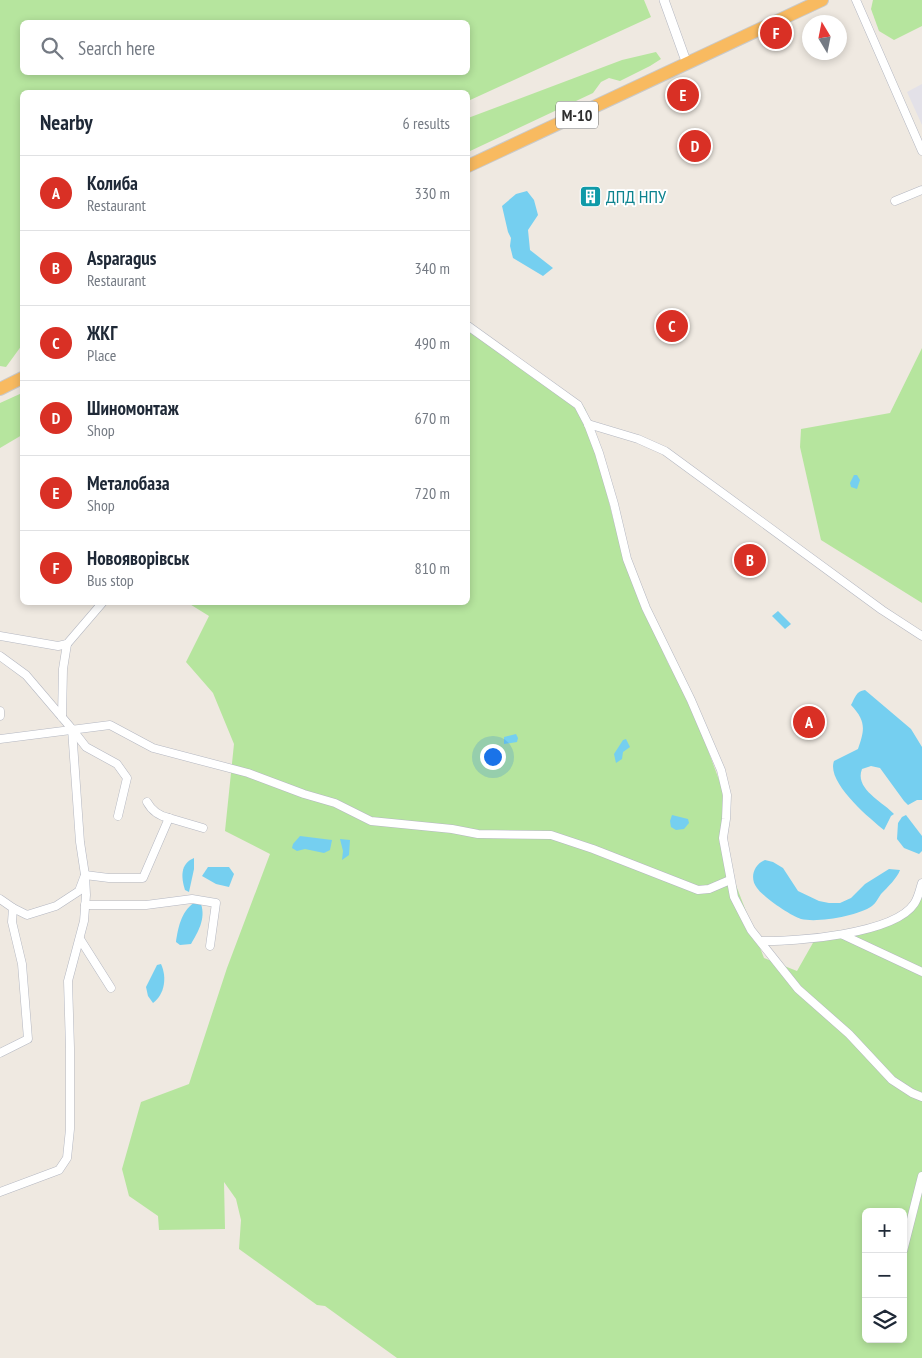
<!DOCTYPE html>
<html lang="en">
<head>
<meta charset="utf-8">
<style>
  body { margin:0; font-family:"PT Sans Narrow",sans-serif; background:#f2f2f3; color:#1f2937 }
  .controls { position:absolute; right:15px; bottom:15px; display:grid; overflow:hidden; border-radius:8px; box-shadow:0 2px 8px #0003 }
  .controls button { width:45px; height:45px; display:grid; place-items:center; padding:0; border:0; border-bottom:1px solid #e0e1e3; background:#fff; color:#1f2937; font:25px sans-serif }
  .compass { position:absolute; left:802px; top:15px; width:45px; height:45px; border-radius:50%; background:#fff; box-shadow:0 2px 8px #0003; rotate:350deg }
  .you { position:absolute; left:492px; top:756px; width:18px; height:18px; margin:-12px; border:4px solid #fff; border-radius:50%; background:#1a73e8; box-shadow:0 0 0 8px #1a73e833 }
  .badge { display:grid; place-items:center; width:32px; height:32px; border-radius:50%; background:#d93025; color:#fff; font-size:16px; font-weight:700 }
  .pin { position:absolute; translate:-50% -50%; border:2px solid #fff; box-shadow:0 1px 5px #0006 }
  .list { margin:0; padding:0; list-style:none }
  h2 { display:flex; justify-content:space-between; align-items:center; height:65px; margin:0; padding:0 20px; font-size:21px }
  h2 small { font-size:16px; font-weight:400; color:#747a83 }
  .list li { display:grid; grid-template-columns:32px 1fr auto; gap:15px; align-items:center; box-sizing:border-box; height:75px; padding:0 20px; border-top:1px solid #e0e1e3 }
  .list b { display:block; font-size:19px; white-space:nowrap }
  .list p { margin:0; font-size:16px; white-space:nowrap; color:#747a83 }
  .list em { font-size:16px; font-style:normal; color:#747a83 }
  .icon { flex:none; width:28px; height:28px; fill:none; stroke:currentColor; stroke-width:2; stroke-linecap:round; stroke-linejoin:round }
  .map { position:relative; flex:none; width:922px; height:1358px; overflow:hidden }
  .search { position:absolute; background:#fff; box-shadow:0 2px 8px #0003; left:20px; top:20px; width:450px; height:55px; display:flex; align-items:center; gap:12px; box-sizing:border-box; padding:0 18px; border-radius:8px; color:#747a83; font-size:19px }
  .panel { position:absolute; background:#fff; box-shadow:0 2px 8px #0003; left:20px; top:90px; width:450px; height:515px; border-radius:8px }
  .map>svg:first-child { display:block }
  .industrial { fill:#e3e1e8 }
  .green { fill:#b6e59e; fill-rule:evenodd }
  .water { fill:#75cff0 }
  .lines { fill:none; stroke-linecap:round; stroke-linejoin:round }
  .minor-casing { stroke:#b4b7c1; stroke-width:9 }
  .tertiary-casing { stroke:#b4b7c1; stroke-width:10 }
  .trunk-casing { stroke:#c9c9c9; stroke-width:14 }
  .minor { stroke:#fff; stroke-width:8 }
  .tertiary { stroke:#fff; stroke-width:9 }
  .trunk { stroke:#f8ba60; stroke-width:12 }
  .labels { text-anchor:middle; stroke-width:4; stroke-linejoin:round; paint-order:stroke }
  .shield { fill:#fff; stroke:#6d6d6d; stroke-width:1 }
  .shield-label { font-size:16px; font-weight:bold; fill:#2e2e2e }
  .culture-label { font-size:18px; fill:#0d838f; stroke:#fff; text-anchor:start }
</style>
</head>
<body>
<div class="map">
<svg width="922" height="1358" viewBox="0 0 922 1358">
  <rect width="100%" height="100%" fill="#efe9e1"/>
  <path class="industrial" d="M922,84V125L907,92Z"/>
  <g class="green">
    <path d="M0,0H644L651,17L468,101V92H22V345L6,367L0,366ZM22,22H468V72H22Z"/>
    <path d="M873,0H922V26L894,40L879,31L871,9Z"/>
    <path d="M656,52L661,59L650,66L620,81L609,78L601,82L593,93L468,152V118L622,60Z"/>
    <path d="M468,327L470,332L585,408L615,526L630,576L668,663L687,698L705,742L722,788L723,802V827L719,841L764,958L797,971L814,941L893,924L918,904L922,891V1358H397L325,1306L317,1305L239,1249L241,1220L236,1199L224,1182L225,1229L159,1230L158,1216L129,1196L122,1169L141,1102L189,1084L227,968L270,854L225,831L234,744L213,693L186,662L209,616L188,603L468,602ZM866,1212H903V1339H866Z"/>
    <path d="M922,348V603L821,540L800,447L801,429L890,413Z"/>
    <path d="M22,393V435L0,448V403Z"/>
  </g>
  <g class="water">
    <path d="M527,191L534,200L538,215L528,230L530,250L553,268L543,276L513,258L510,246L511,238L508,232L502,206L516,194Z"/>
    <path d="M854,475H857L860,480L857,489L851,487L850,483Z"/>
    <path d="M778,611L791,624L785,629L772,616Z"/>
    <path d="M865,690L911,729L922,747V800H917L908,805L904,801L880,768L871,766L862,769C854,789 883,802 894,814L891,816L884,830C869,818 826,782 834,761L858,749C865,729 866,721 851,705C855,698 856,691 865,690Z"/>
    <path d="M516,734L518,738L517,742L504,744V737Z"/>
    <path d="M626,739L630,747L623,752L622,759L616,763L614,754L623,740Z"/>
    <path d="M672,815L688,819L689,823L684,829L676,830L671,827L670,821Z"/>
    <path d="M906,815L922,836V851L919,854L904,848L897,839L898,823L902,817Z"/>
    <path d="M300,836L332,840L330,850L324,853L305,849L297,851L292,848L293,844Z"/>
    <path d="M340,839L350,840L349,855L342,860L343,851Z"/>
    <path d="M194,858V869L189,892L185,890C181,877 180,864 194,858Z"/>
    <path d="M765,860L773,862L783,868L798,891L819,901L829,903H840L851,898L865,884L889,869L900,870C898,877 887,888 881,894C878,898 876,903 872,906C858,916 818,923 801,919C791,916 763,897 757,888C749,878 754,864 765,860Z"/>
    <path d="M208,867H229L234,874L229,887L216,884L202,876Z"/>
    <path d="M194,903L201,904C206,919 198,932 191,944L180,945L176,942C178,929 181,911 194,903Z"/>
    <path d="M161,964C167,977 165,994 153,1003L148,996L146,987L157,965Z"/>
  </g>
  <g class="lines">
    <defs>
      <g id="minor">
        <path d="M856,0L922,151"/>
        <path d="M895,201L922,190"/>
        <path d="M468,326L578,405L588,424L599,453L614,504L627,559L646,608L691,700L721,770L727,795L726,819L723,838L734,897L751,930L798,989L849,1034L892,1080L912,1093L922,1097"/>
        <path d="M588,424L638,439L665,451L882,610L922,636"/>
        <path d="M0,636L58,646L67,644L103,602"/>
        <path d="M0,656L26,675L72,729L80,842L85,875L86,895L84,921L68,981L70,1048V1129L67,1158L59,1170L0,1192"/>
        <path d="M0,711V716"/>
        <path d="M62,717L63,669L67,644"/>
        <path d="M72,729L86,747L117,764L127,778L118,816"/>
        <path d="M0,739L110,725L153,748L248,773L304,794L335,803L371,821L452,829L478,834L551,835L593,849L698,890L709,889L730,880"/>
        <path d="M147,802C152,811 159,816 169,818"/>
        <path d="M0,899L13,908L12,922L22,964L28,1039L0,1053"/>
        <path d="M85,905H146L192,899L216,903L210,946"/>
        <path d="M13,908L27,915L56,906L79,891L85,875L109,878H143L169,818L203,828"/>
        <path d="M843,935L922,972"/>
        <path d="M80,939L111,988"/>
        <path d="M761,941C795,942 894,934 914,904C918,899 920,889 922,883"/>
        <path d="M903,1251L922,1176"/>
      </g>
      <path id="tertiary" d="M664,0L687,64"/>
      <g id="trunk">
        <path d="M468,166L822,0"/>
        <path d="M0,389L22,378"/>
      </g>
    </defs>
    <use href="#minor" class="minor-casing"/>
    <use href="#tertiary" class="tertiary-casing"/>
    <use href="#trunk" class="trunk-casing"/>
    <use href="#minor" class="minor"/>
    <use href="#tertiary" class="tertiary"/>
    <use href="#trunk" class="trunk"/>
  </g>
  <defs>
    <symbol id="building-square" viewBox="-11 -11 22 22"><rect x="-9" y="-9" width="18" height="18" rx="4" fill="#0f9aa8" stroke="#fff"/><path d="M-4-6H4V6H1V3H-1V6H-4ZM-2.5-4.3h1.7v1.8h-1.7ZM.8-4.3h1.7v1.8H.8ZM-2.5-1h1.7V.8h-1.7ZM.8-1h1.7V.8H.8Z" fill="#fff"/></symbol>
  </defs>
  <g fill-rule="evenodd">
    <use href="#building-square" x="578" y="184" width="25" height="25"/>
  </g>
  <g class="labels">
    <rect class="shield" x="556" y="101.5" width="42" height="27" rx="4"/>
    <g class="shield-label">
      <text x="577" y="121">М-10</text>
    </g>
    <g class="culture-label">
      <text x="606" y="203">ДПД НПУ</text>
    </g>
  </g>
</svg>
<div class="controls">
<button>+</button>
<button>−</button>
<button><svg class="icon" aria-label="layers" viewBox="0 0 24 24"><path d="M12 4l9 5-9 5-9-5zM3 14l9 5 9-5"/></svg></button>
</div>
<svg class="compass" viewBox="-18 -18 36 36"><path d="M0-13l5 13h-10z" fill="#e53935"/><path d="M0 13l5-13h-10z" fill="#747a83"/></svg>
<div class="you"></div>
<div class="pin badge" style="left:809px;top:722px">A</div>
<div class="pin badge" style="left:750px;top:560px">B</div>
<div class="pin badge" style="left:672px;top:326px">C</div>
<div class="pin badge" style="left:695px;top:146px">D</div>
<div class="pin badge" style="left:683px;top:95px">E</div>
<div class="pin badge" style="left:776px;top:33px">F</div>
<div class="search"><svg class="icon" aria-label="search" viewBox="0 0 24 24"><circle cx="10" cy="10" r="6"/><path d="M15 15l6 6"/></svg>Search here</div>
<section class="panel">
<h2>Nearby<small>6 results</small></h2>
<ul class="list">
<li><span class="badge">A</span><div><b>Колиба</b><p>Restaurant</p></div><em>330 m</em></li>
<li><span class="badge">B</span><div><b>Asparagus</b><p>Restaurant</p></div><em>340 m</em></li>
<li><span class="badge">C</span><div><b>ЖКГ</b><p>Place</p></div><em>490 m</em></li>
<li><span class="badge">D</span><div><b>Шиномонтаж</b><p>Shop</p></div><em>670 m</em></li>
<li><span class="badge">E</span><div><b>Металобаза</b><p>Shop</p></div><em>720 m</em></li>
<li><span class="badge">F</span><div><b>Новояворівськ</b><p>Bus stop</p></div><em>810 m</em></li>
</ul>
</section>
</div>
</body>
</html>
